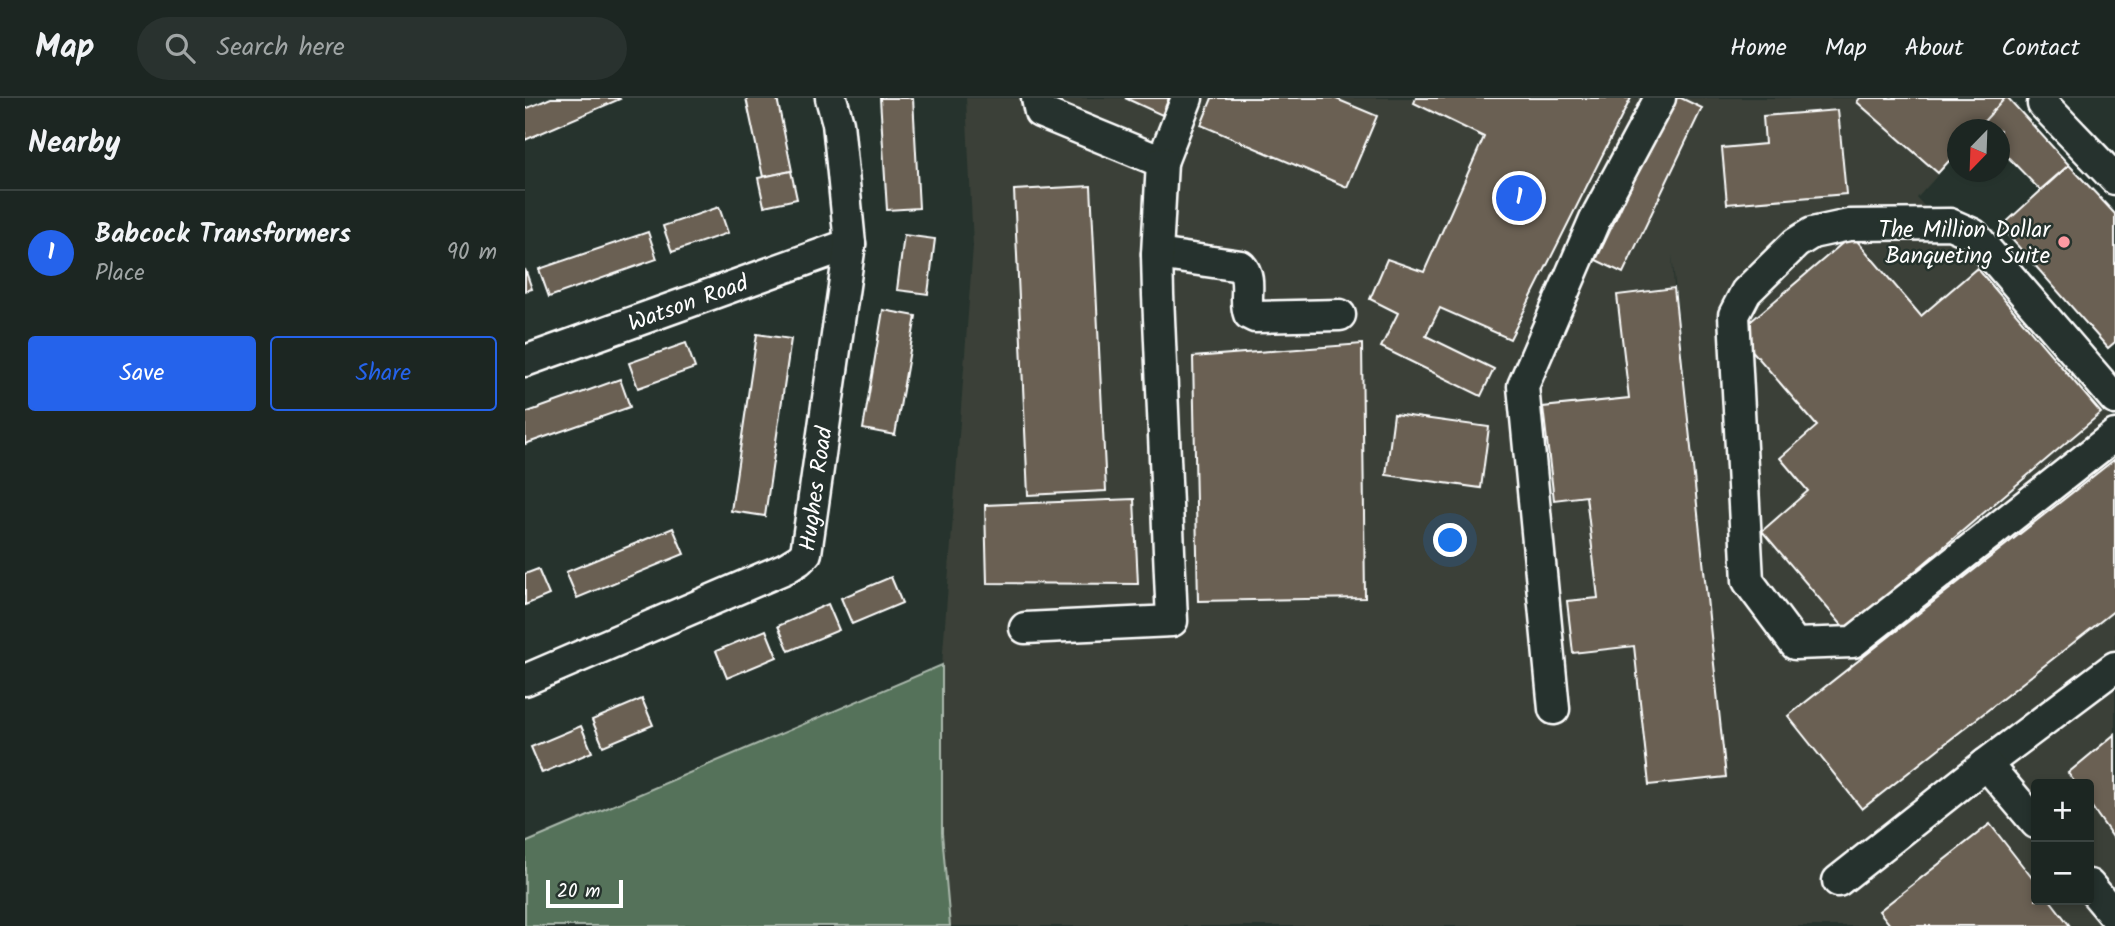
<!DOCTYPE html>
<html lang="en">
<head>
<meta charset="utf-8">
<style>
  body { margin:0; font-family:Kalam,sans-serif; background:#29322f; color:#f1f3f6 }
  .controls { position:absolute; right:21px; bottom:21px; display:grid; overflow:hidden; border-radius:7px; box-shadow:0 4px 10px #0003 }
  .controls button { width:63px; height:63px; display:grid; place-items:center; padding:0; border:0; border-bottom:2px solid #3a4340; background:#1c2622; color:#f1f3f6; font:35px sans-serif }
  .compass { position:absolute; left:1422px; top:21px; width:63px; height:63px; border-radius:50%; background:#1c2622; box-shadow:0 4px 10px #0003; rotate:203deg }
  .scale { position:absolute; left:21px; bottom:18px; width:77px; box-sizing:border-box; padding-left:7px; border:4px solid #fff; border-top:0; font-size:19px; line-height:24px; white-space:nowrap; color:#fff; -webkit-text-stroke:5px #26332d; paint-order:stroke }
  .you { position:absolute; left:926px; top:443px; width:24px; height:24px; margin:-18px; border:5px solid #fff; border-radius:50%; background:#1a73e8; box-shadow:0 0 0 10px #1a73e833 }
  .badge { display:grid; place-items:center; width:46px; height:46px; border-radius:50%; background:#2563eb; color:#fff; font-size:23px; font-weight:700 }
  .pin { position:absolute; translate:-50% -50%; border:4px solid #fff; box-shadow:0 2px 7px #0006 }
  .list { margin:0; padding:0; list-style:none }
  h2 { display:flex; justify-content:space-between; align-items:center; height:91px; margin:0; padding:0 28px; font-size:30px }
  h2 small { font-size:23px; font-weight:400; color:#a0a5a5 }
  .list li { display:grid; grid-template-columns:46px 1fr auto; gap:21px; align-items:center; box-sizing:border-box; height:126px; padding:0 28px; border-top:2px solid #3a4340 }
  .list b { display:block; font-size:26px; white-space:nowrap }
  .list p { margin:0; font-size:23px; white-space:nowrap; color:#a0a5a5 }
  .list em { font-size:23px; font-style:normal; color:#a0a5a5 }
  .actions { display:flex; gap:14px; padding:21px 28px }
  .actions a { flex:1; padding:16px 0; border:2px solid #2563eb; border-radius:7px; text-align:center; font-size:24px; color:#2563eb }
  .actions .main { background:#2563eb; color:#fff }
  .icon { flex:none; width:38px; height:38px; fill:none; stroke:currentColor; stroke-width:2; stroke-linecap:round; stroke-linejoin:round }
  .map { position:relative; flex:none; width:1590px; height:828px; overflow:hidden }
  header { display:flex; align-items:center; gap:42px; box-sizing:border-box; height:98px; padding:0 35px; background:#1c2622; border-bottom:2px solid #3a4340 }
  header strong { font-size:33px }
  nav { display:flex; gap:38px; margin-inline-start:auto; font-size:24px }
  .search { width:490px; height:63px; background:#29322f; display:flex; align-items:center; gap:18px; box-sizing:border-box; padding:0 24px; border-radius:38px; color:#a0a5a5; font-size:26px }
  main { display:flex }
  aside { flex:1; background:#1c2622 }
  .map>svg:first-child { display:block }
  .built { fill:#3a4138; fill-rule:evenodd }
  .green { fill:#55725a; stroke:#aab8ac; stroke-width:2 }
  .building { fill:#6a6152; stroke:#fff; stroke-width:2 }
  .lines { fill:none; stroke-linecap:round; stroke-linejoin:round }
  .minor-casing { stroke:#fff; stroke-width:35 }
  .minor { stroke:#26332d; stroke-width:30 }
  .poi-dot { fill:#ff9aa2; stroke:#26332d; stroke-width:2.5 }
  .labels { text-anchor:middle; stroke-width:5; stroke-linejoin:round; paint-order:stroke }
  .poi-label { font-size:23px; fill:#fff; stroke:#26332d; text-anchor:end }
  .street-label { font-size:23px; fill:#fff; stroke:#26332d }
</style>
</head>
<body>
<header>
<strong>Map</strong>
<div class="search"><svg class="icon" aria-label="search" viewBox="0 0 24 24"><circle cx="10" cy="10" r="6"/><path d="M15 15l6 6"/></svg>Search here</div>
<nav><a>Home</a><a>Map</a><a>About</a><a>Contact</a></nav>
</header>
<main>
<aside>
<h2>Nearby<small></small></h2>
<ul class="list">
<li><span class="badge">1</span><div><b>Babcock Transformers</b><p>Place</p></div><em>90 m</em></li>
</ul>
<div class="actions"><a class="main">Save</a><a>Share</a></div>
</aside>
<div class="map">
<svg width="1590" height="828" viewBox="0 0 1590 828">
  <rect width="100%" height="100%" fill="#26332d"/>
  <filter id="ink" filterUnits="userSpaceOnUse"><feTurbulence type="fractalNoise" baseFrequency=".0143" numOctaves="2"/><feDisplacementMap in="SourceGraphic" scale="14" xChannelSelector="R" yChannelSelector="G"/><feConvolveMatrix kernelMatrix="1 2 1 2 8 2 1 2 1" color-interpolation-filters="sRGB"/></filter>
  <g filter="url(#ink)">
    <path class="built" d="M441,0H1484L1455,31L1433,32L1432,56L1392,100L1590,325V828H425L417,735V567L448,148ZM1147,157L1173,405V406L1149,190ZM1511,686H1564V802H1511Z"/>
    <path class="green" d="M417,567V735L425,828H0V745Z"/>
    <g class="building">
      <path d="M26,0H94L95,1L0,42V11Z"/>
      <path d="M221,0H252L267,73L238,79Z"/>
      <path d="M355,0H388L394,110L362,112Z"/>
      <path d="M600,0H644L637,17Z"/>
      <path d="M687,0H809L852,18L822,89L676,27Z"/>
      <path d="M891,0H1106L985,241L915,210L901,238L969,271L956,298L856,249L873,215L845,201L862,161L899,174L959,39L889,5Z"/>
      <path d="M1148,0H1156L1177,10L1098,175L1071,162Z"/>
      <path d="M1335,0H1480L1452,32H1433V53L1413,75L1332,4Z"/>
      <path d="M1480,0H1483L1544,67L1515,92L1475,51V32L1453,30Z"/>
      <path d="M1313,12L1321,96L1202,106L1197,50L1240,46L1238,18Z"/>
      <path d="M1544,67L1590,116V244L1583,250L1476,129Z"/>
      <path d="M266,73L272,101L239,108L233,80Z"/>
      <path d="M566,88L581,393L503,397L489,92Z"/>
      <path d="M194,109L203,135L147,154L138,128Z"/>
      <path d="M123,134L132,161L24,199L14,171Z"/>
      <path d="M379,137L410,141L403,196L372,192Z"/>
      <path d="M1327,137L1396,218L1452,170L1576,315L1321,532L1237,433L1283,393L1255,360L1292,328L1212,235Z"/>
      <path d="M0,171L7,191L0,193Z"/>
      <path d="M1149,190L1201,679L1124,687L1109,548L1048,555L1042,503L1073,500L1061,398L1029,402L1018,309L1104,300L1092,197Z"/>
      <path d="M358,212L391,218L370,337L338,331Z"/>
      <path d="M232,236L266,241L240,418L206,413Z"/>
      <path d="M161,245L170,270L113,290L104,265Z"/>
      <path d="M837,246L840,500L673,503L668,259Z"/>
      <path d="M95,281L105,309L0,346V315Z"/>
      <path d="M869,316L964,329L956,390L861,377Z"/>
      <path d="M1590,361V512L1337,711L1263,618Z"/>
      <path d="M609,401L613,486L462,485L460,407Z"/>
      <path d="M148,430L159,456L52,500L41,474Z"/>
      <path d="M13,471L24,497L0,507V476Z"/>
      <path d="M366,479L377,505L327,526L316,500Z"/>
      <path d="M303,506L314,532L264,553L253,528Z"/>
      <path d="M241,532L252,559L202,580L191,553Z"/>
      <path d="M117,601L128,627L78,648L67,622Z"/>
      <path d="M56,628L67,654L17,675L6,649Z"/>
      <path d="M1590,636V742L1564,705V686H1551L1543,675Z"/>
      <path d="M1465,726L1511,785V802H1525L1545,828H1366L1354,813Z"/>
    </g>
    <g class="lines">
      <defs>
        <g id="minor">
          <path d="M512,0L515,14L637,64L662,0"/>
          <path d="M1518,6L1590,81"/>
          <path d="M632,156L716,168C728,181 718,201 724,216L730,219L815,217"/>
          <path id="s1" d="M0,263L325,146"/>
          <path d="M1590,301L1448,136L1425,126L1324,127L1287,135L1271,145L1221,194L1209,217L1223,483L1270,546L1328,544L1590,337"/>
          <path d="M500,530L647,523L633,197L632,156L637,64"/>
          <path id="s2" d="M0,582L261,470L274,462L281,455L325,146L313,25L306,0"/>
          <path d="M1029,611L998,288L1070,121L1135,0"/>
          <path d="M1461,666L1590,569"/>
          <path d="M1313,783L1461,666L1511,725"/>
          <path d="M1564,787L1590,818"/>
        </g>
      </defs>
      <use href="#minor" class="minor-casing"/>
      <use href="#minor" class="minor"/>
    </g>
  </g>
  <circle class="poi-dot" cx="1539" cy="144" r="7"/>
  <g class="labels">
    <g class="poi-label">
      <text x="1525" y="139">The Million Dollar<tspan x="1525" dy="26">Banqueting Suite</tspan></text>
    </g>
    <g class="street-label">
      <text dy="8" stroke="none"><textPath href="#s1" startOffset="173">Watson Road</textPath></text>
      <text dy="8" stroke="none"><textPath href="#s2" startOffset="374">Hughes Road</textPath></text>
    </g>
  </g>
</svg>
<div class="controls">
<button>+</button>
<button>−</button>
</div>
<svg class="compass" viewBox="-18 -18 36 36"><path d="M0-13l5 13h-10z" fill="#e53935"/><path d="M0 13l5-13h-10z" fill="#a0a5a5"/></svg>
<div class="scale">20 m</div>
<div class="you"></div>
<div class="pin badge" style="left:994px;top:100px">1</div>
</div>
</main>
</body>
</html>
